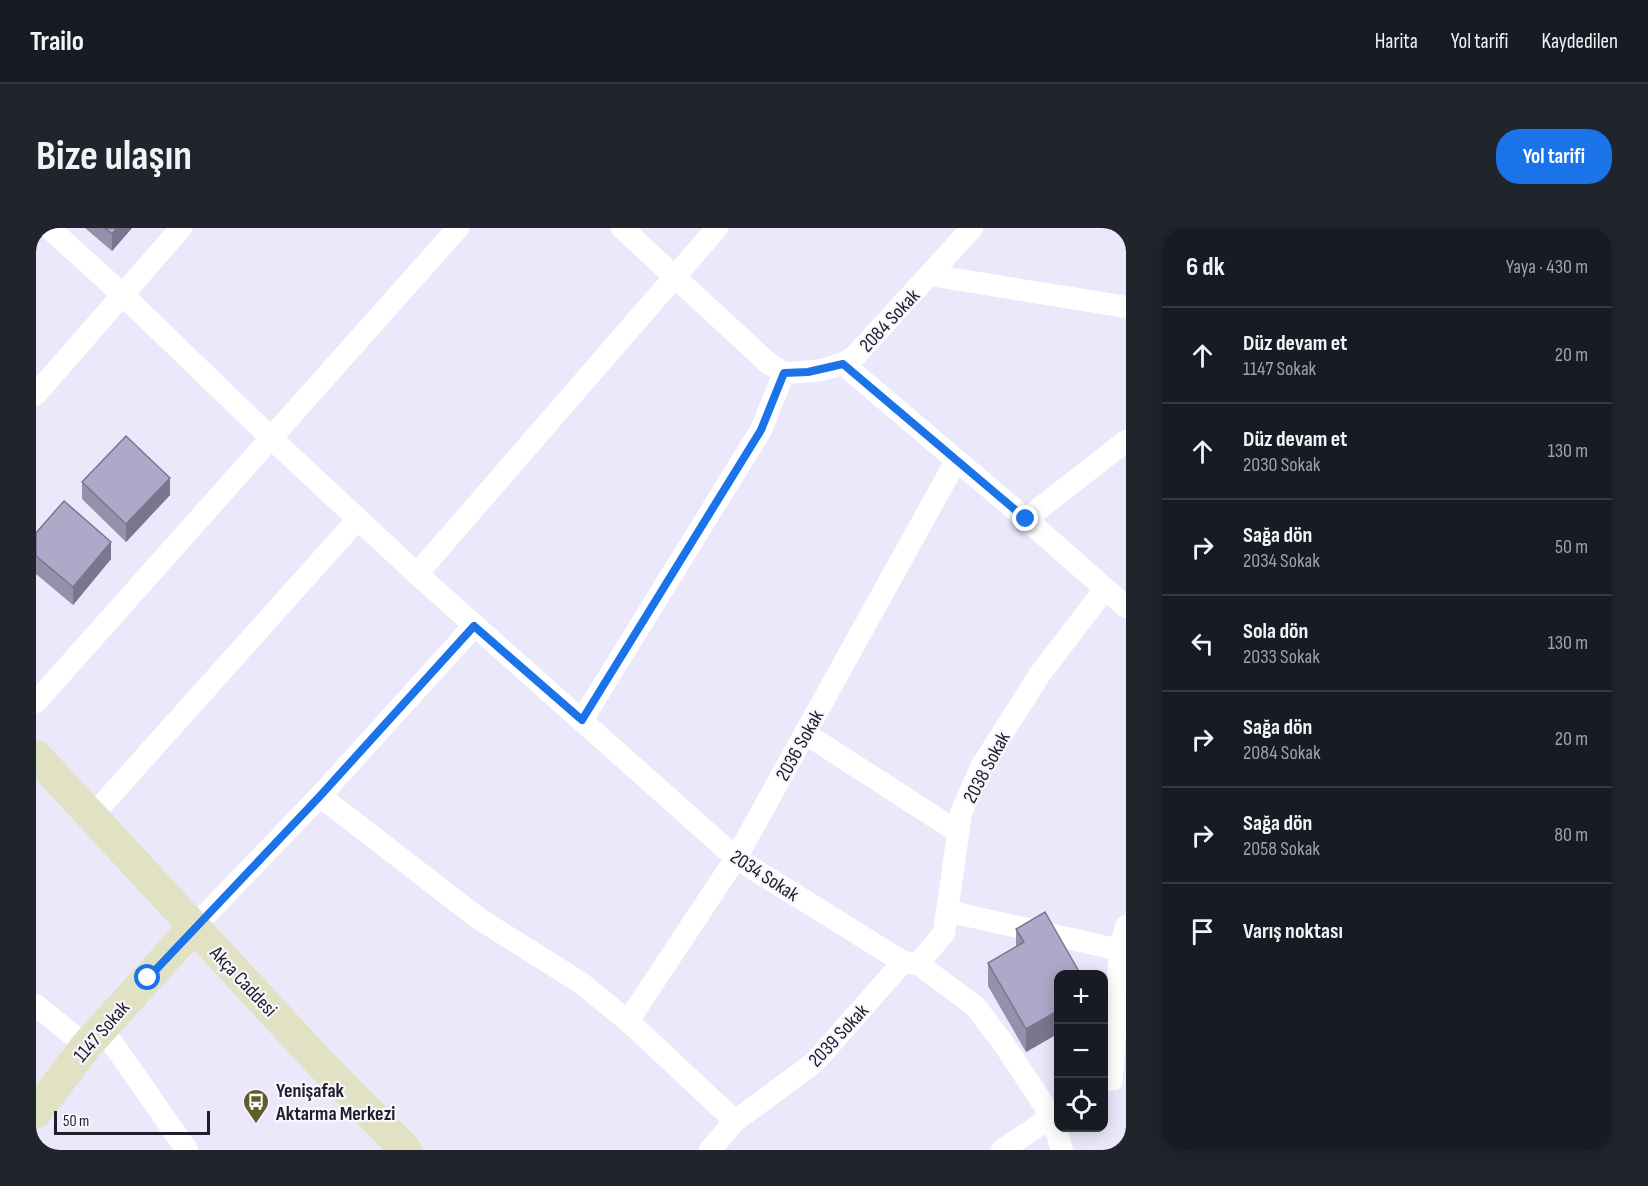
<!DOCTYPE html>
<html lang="tr">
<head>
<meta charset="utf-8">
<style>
  body { margin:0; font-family:"Sofia Sans Condensed",sans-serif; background:#20242c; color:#f1f3f6 }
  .controls { position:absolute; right:18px; bottom:18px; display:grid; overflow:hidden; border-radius:12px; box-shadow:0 3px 15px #0003 }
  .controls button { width:54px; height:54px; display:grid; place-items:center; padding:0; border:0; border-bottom:2px solid #363941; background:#171b24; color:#f1f3f6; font:30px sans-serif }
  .scale { position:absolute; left:18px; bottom:15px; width:156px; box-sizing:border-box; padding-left:6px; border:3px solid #211e2b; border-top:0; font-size:16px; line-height:21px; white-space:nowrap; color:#211e2b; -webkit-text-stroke:4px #f8f7fe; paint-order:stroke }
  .stop { position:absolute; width:18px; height:18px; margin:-14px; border:4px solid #1a73e8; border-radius:50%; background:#fff }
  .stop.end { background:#1a73e8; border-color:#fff; box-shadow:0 2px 6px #0008 }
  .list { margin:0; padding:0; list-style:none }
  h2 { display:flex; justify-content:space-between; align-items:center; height:78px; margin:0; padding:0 24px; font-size:26px }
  h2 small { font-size:20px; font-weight:400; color:#9ea1a6 }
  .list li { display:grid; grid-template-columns:39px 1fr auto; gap:18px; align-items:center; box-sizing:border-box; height:96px; padding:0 24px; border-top:2px solid #363941 }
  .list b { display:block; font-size:22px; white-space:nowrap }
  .list p { margin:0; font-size:20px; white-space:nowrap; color:#9ea1a6 }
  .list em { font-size:20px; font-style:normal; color:#9ea1a6 }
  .icon { flex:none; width:33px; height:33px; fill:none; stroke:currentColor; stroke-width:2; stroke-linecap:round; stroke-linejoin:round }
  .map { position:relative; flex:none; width:1090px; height:922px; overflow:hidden; border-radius:24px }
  header { display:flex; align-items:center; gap:36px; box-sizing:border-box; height:84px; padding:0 30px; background:#171b24; border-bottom:2px solid #363941 }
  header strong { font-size:28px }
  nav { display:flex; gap:33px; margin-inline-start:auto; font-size:21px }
  .intro { display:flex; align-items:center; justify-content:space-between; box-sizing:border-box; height:144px; padding:0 36px }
  h1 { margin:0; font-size:42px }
  .button { padding:15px 27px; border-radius:24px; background:#1a73e8; color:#fff; font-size:21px; font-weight:700 }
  main { display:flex; gap:36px; padding:0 36px }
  aside { flex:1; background:#171b24; border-radius:24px; box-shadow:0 3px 15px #0003 }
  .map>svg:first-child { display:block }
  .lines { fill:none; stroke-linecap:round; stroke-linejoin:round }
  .street { stroke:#fff; stroke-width:22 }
  .secondary { stroke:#e1e2c4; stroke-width:32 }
  .wall { fill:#9690ad }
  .shaded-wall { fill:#7a768d }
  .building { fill:#aea8c9; stroke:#7a768d; stroke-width:1.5 }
  .route { stroke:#1a73e8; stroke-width:8 }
  .labels { text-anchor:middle; stroke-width:4.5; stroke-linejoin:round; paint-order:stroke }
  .street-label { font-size:20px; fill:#211e2b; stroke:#f8f7fe }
  .poi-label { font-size:20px; font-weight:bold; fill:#211e2b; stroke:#f8f7fe; text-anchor:start }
</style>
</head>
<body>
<header>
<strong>Trailo</strong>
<nav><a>Harita</a><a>Yol tarifi</a><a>Kaydedilen</a></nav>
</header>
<div class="intro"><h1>Bize ulaşın</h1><a class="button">Yol tarifi</a></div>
<main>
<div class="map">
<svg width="1090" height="922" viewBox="0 0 1090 922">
  <rect width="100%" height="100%" fill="#ece8fc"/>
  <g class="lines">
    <g class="street">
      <path d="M13,0L86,66L236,211L381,346L700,630L867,734L882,736L939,778L967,815L1016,889L1026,922"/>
      <path d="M586,0L732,135L748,145"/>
      <path d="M894,47L1090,79"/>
      <path d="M807,136L990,291L1090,379"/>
      <path d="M748,145C774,144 798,143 819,128L936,0"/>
      <path d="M0,166L145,0"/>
      <path d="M990,291L1090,213"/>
      <path d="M381,346L681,0"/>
      <path d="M0,474L422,0"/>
      <path d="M546,492L725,202L748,145"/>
      <path d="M770,506L922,604"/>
      <path d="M284,568L442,690L545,755L592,793L699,893"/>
      <path d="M56,588L322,291"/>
      <path d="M911,683L1084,722"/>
      <path d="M158,699L284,568L438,398"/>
      <path d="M882,736L908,705L925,585L945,539L1004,446L1069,361"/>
      <path d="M0,777L50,818"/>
      <path d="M592,793L700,630L920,233"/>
      <path d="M66,800L151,922"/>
      <path d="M1076,852L1084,722L1090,698"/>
      <path d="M674,922L699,893L778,835L867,734"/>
      <path d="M966,922L1023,884"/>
    </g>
    <g class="secondary">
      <path d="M0,528L285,836L370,922"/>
      <path d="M0,884L50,818L158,699"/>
    </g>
  </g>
  <g class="wall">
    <path d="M49,0H96L76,23Z"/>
    <path d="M46,254L134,267L90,314L46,271Z"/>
    <path d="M0,305L75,331L37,377L0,346Z"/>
    <path d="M980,701L1023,747V805L990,824L952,758V735L980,718Z"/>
  </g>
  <g class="shaded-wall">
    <path d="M81,0H96L76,23V6Z"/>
    <path d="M134,250V267L90,314V296Z"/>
    <path d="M75,314V331L37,377V359Z"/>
    <path d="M1023,782V805L990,824V801Z"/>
  </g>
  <g class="building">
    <path d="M69,0H81L76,6Z"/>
    <path d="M90,208L134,250L90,296L46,254Z"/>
    <path d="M28,273L75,314L37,359L0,328V305Z"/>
    <path d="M1009,684L1045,747H1023V782L990,801L952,735L988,714L980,701Z"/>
  </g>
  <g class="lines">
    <path class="route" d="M112,750L284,568L438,398L546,492L725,202L748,145L772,144L807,136L990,291"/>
  </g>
  <defs>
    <symbol id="bus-pin" viewBox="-11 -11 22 30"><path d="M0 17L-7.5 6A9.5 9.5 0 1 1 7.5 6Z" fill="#5e5f2d" stroke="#f8f7fe"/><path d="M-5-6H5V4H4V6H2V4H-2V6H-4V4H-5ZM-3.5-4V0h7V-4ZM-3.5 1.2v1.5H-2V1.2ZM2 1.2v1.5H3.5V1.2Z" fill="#fff"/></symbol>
  </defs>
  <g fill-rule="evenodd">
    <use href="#bus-pin" x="205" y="859" width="30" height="40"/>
  </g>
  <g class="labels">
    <g class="street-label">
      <text transform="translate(853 92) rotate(-47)" y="7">2084 Sokak</text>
      <text transform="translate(763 517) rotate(-61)" y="7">2036 Sokak</text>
      <text transform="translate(950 539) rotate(-62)" y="7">2038 Sokak</text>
      <text transform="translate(729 647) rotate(33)" y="7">2034 Sokak</text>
      <text transform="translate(208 753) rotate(47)" y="7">Akça Caddesi</text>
      <text transform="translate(65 803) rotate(-49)" y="7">1147 Sokak</text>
      <text transform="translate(802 807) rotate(-47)" y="7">2039 Sokak</text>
    </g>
    <g class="poi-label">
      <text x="240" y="869">Yenişafak<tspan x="240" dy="23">Aktarma Merkezi</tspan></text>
    </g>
  </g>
</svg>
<div class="controls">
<button>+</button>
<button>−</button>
<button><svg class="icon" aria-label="locate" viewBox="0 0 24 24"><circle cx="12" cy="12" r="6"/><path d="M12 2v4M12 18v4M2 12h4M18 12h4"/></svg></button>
</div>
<div class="scale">50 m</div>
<div class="stop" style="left:112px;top:750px"></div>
<div class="stop end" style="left:990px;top:291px"></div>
</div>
<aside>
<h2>6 dk<small>Yaya · 430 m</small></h2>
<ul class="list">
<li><svg class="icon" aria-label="ahead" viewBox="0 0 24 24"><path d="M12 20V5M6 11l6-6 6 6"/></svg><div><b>Düz devam et</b><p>1147 Sokak</p></div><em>20 m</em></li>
<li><svg class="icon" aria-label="ahead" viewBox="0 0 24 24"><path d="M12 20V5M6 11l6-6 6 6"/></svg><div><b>Düz devam et</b><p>2030 Sokak</p></div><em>130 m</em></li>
<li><svg class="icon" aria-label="right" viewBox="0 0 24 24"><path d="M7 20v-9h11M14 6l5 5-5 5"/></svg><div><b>Sağa dön</b><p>2034 Sokak</p></div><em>50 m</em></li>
<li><svg class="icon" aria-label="left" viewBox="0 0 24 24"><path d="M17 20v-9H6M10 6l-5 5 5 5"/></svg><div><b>Sola dön</b><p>2033 Sokak</p></div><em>130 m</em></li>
<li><svg class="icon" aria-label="right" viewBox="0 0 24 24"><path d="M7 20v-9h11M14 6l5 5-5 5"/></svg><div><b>Sağa dön</b><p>2084 Sokak</p></div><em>20 m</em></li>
<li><svg class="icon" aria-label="right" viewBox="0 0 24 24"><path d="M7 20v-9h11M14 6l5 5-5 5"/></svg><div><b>Sağa dön</b><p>2058 Sokak</p></div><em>80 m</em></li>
<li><svg class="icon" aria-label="arrive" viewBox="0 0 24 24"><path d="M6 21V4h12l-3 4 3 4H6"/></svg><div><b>Varış noktası</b></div></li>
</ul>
</aside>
</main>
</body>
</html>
